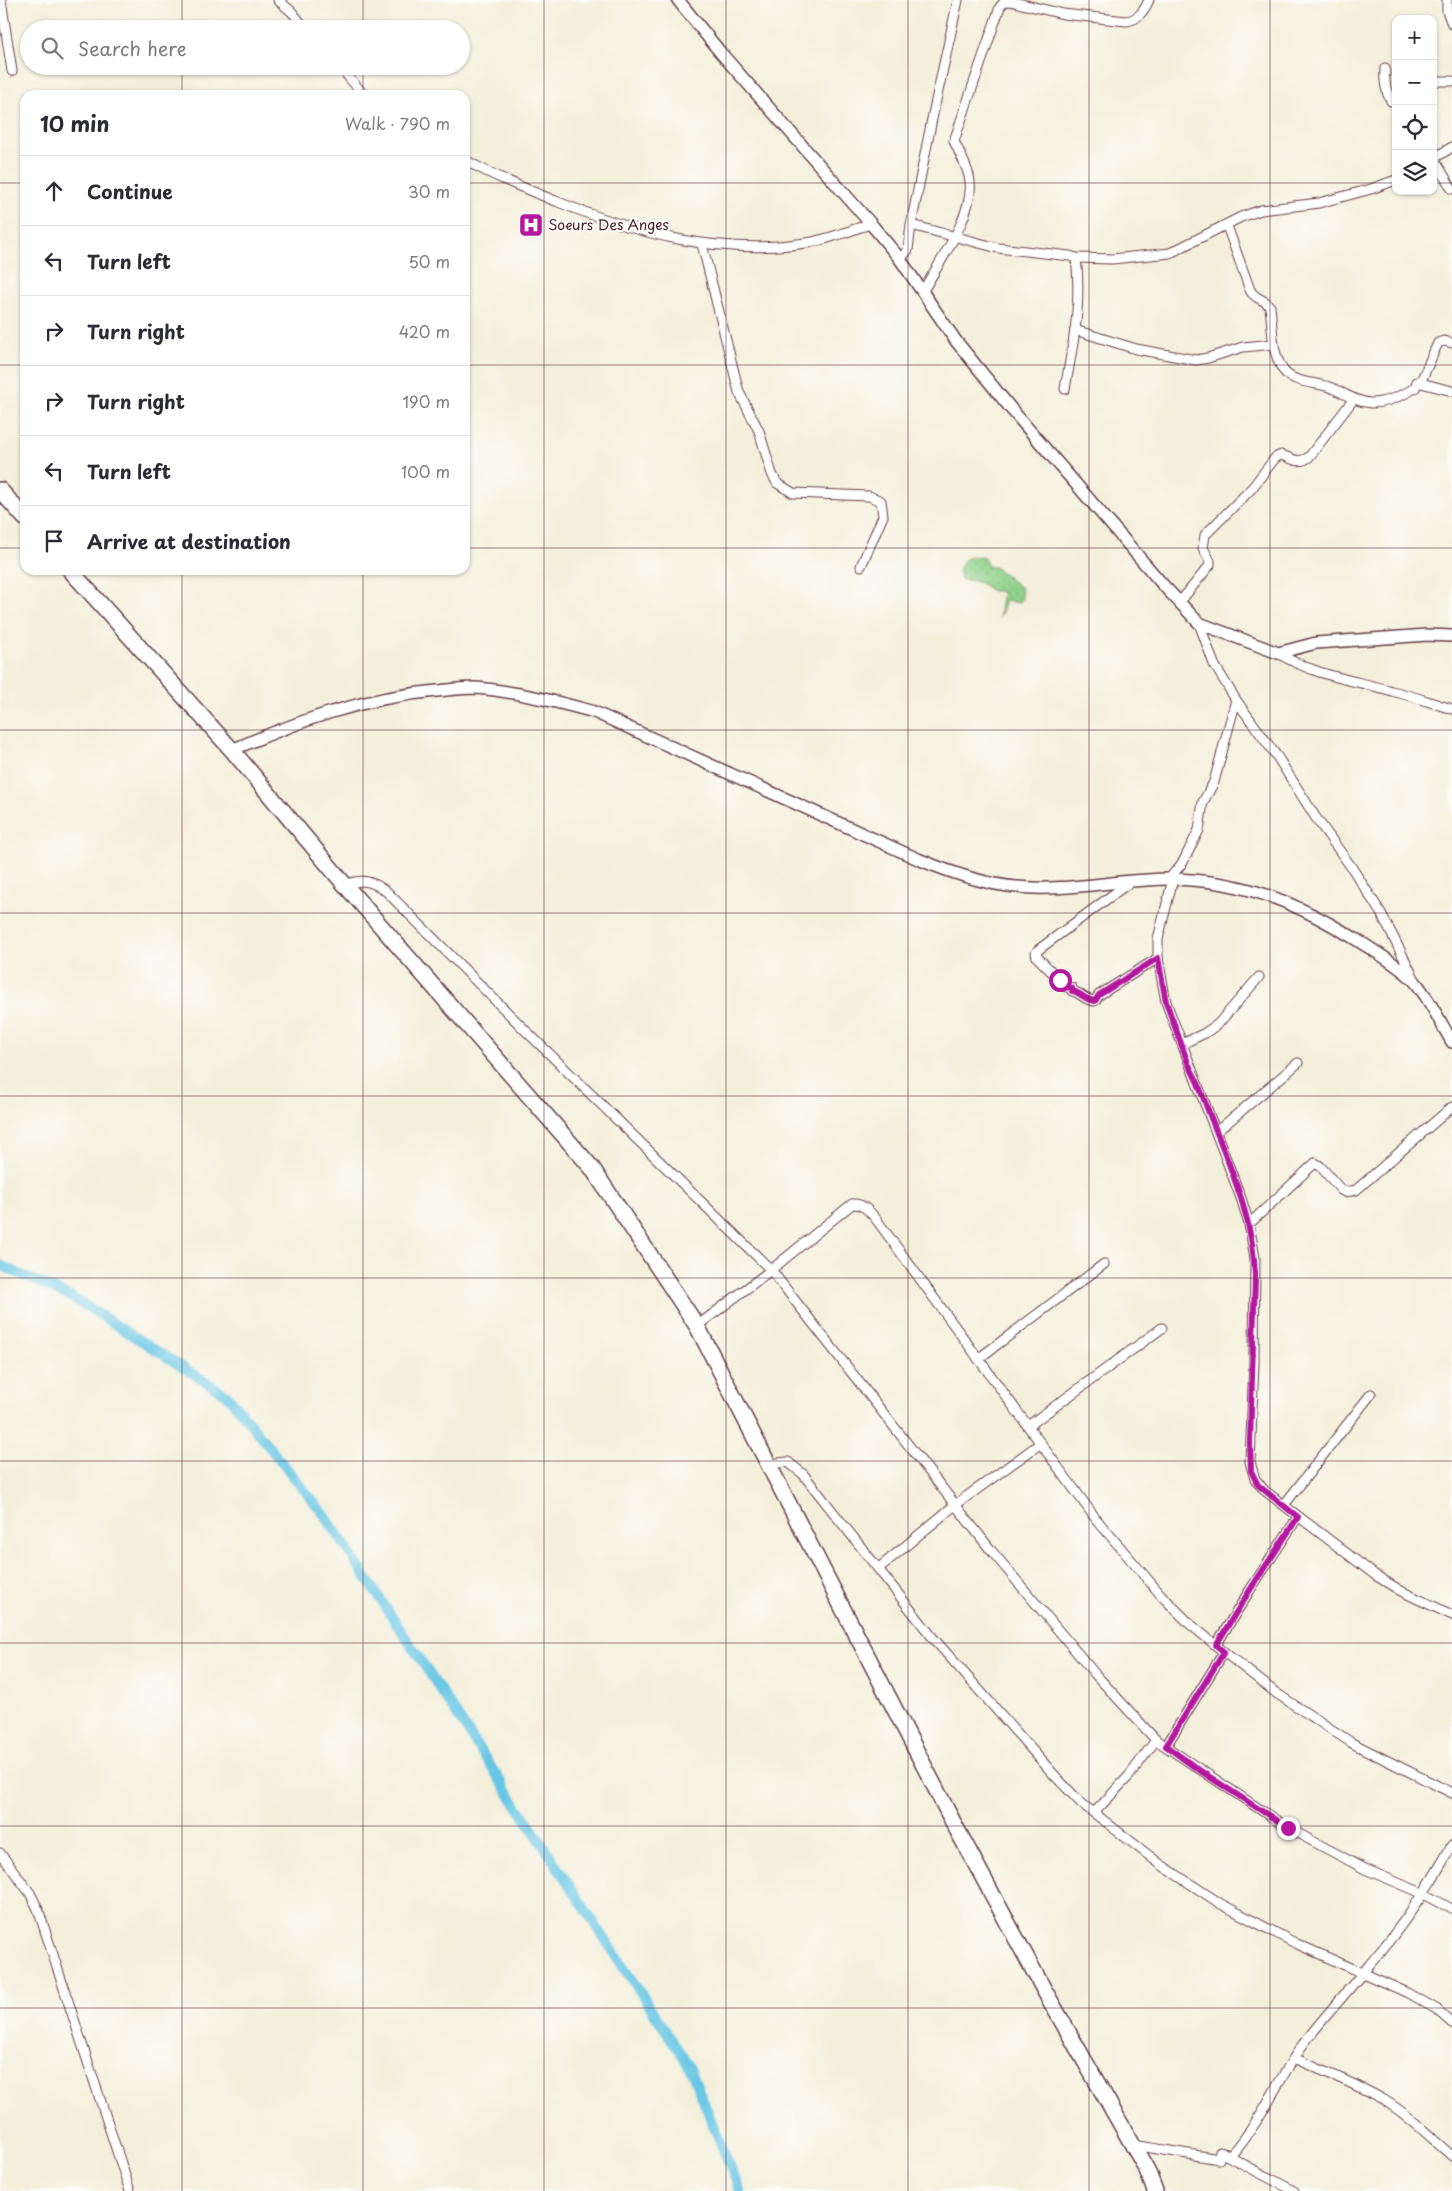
<!DOCTYPE html>
<html lang="en">
<head>
<meta charset="utf-8">
<style>
  body { margin:0; font-family:"Playpen Sans",sans-serif; background:#f7f7f7; color:#2b2b33 }
  .controls { position:absolute; right:15px; top:15px; display:grid; overflow:hidden; border-radius:10px; box-shadow:0 1px 4px #0004 }
  .controls button { width:45px; height:45px; display:grid; place-items:center; padding:0; border:0; border-bottom:1px solid #e1e1e2; background:#fff; color:#2b2b33; font:25px sans-serif }
  .stop { position:absolute; width:15px; height:15px; margin:-11px; border:4px solid #b5179e; border-radius:50%; background:#fff }
  .stop.end { background:#b5179e; border-color:#fff; box-shadow:0 1px 5px #0008 }
  .list { margin:0; padding:0; list-style:none }
  h2 { display:flex; justify-content:space-between; align-items:center; height:65px; margin:0; padding:0 20px; font-size:21px }
  h2 small { font-size:16px; font-weight:400; color:#7c7c81 }
  .list li { display:grid; grid-template-columns:32px 1fr auto; gap:15px; align-items:center; box-sizing:border-box; height:70px; padding:0 20px; border-top:1px solid #e1e1e2 }
  .list b { display:block; font-size:19px; white-space:nowrap }
  .list em { font-size:16px; font-style:normal; color:#7c7c81 }
  .icon { flex:none; width:28px; height:28px; fill:none; stroke:currentColor; stroke-width:2; stroke-linecap:round; stroke-linejoin:round }
  .map { position:relative; flex:none; width:1452px; height:2191px; overflow:hidden }
  .search { position:absolute; background:#fff; box-shadow:0 1px 4px #0004; left:20px; top:20px; width:450px; height:55px; display:flex; align-items:center; gap:12px; box-sizing:border-box; padding:0 18px; border-radius:28px; color:#7c7c81; font-size:19px }
  .panel { position:absolute; background:#fff; box-shadow:0 1px 4px #0004; left:20px; top:90px; width:450px; height:485px; border-radius:15px }
  .map>svg:first-child { display:block }
  .park { fill:url(#park-dots); stroke:#6c785a }
  .lines { fill:none; stroke-linecap:round; stroke-linejoin:round }
  .canal { stroke:#66c6e5; stroke-width:10 }
  .minor-casing { stroke:#643e45; stroke-width:11 }
  .tertiary-casing { stroke:#643e45; stroke-width:14 }
  .trunk-casing { stroke:#643e45; stroke-width:18 }
  .minor { stroke:#fff; stroke-width:9 }
  .tertiary { stroke:#fff; stroke-width:11 }
  .trunk { stroke:#fff; stroke-width:15 }
  .route { stroke:#b5179e; stroke-width:6 }
  .grid { fill:none; stroke:#4a1f2b; stroke-width:1; stroke-opacity:0.55 }
  .labels { text-anchor:middle; stroke-width:4.5; stroke-linejoin:round; paint-order:stroke }
  .poi-label { font-size:14px; fill:#4a1f2b; stroke:#fdfcf7; text-anchor:start }
</style>
</head>
<body>
<div class="map">
<svg width="1452" height="2191" viewBox="0 0 1452 2191">
  <defs>
    <pattern id="park-dots" width="8" height="8" patternUnits="userSpaceOnUse" patternTransform="scale(1.25)"><rect width="8" height="8" fill="#8dd089"/><path d="M2 2h.1M6 6h.1" fill="none" stroke="#7bb276" stroke-width="1.8" stroke-linecap="round"/></pattern>
  </defs>
  <rect width="100%" height="100%" fill="#fdfcf7"/>
  <filter id="ink" filterUnits="userSpaceOnUse"><feTurbulence type="fractalNoise" baseFrequency=".02" numOctaves="2"/><feDisplacementMap in="SourceGraphic" scale="10" xChannelSelector="R" yChannelSelector="G"/><feConvolveMatrix kernelMatrix="1 2 1 2 8 2 1 2 1" color-interpolation-filters="sRGB"/></filter>
  <filter id="wash" filterUnits="userSpaceOnUse"><feTurbulence type="fractalNoise" baseFrequency=".0096" numOctaves="4" result="noise"/><feDisplacementMap in="SourceGraphic" scale="20" xChannelSelector="R" yChannelSelector="G"/><feGaussianBlur stdDeviation="1.12" result="paint"/><feColorMatrix in="noise" values="0 0 0 0 0 0 0 0 0 0 0 0 0 0 0 0 0 1.4 0 .05"/><feComposite in="paint" operator="in"/></filter>
  <g filter="url(#wash)">
    <rect width="100%" height="100%" fill="#f4efdb"/>
    <path class="park" d="M971,556L984,558L989,567H995L1021,588L1022,599L1018,603L1007,600L999,618C1002,610 999,602 1003,594L999,591H992C983,584 973,579 962,580L958,572L964,560Z"/>
    <g class="lines">
      <path class="canal" d="M0,1265L73,1298L227,1395L326,1517L689,2066L740,2191"/>
    </g>
  </g>
  <g filter="url(#ink)">
    <g class="lines">
      <defs>
        <g id="minor">
          <path d="M1,0L12,71"/>
          <path d="M278,0L292,12L306,29"/>
          <path d="M1447,0V11L1452,24"/>
          <path d="M339,66L364,95"/>
          <path d="M1385,68C1384,79 1385,91 1391,101L1396,100"/>
          <path d="M1433,81H1452"/>
          <path d="M1433,159L1452,147"/>
          <path d="M1434,159L1452,189"/>
          <path d="M465,160C495,177 526,189 558,202C639,234 718,256 806,243C827,240 850,230 871,224"/>
          <path d="M911,225L998,248L1070,256L1076,258L1112,259L1170,253L1241,217L1261,210L1319,203L1371,189L1396,180"/>
          <path d="M1227,226L1250,290C1256,301 1265,298 1270,307C1273,328 1271,352 1283,370C1293,384 1318,382 1332,388C1346,394 1356,402 1371,403C1385,403 1403,395 1415,388L1417,382L1421,381L1438,343L1444,341L1452,343"/>
          <path d="M702,244L739,392L759,431L772,474L777,483L793,493L869,496L881,501L883,516L861,566"/>
          <path d="M900,259L908,250L911,225L933,114L958,0"/>
          <path d="M923,291C939,262 978,210 969,176C966,164 959,152 954,141L1000,7L1004,2L1010,1L1063,14L1126,21C1138,20 1144,11 1149,0"/>
          <path d="M1075,330L1136,349L1196,360L1208,358L1243,347L1274,344"/>
          <path d="M1417,382L1452,391"/>
          <path d="M1065,389C1073,343 1082,305 1076,258"/>
          <path d="M1179,603L1210,565V561L1203,548L1205,535L1252,488L1275,458L1281,455C1293,458 1298,465 1309,457L1353,400"/>
          <path d="M1199,623L1214,664L1236,700L1278,758L1316,818L1352,868L1381,913L1415,980"/>
          <path d="M1278,653C1312,675 1354,680 1392,691C1413,696 1432,703 1452,709"/>
          <path d="M1169,879L1183,862L1199,830L1203,802L1214,782L1236,700"/>
          <path d="M1173,879L1158,939V958L1166,1002L1241,1198L1249,1224L1255,1258L1254,1362L1250,1462L1255,1479L1264,1490L1375,1575L1401,1591L1452,1615"/>
          <path d="M1130,882L1038,950L1036,953L1037,957L1067,987L1072,988V991C1080,992 1085,1001 1095,1001L1099,995L1158,958"/>
          <path d="M345,885C362,878 372,881 386,891L523,1028L771,1270L990,1549L1095,1674L1156,1740L1288,1828L1365,1869L1422,1893L1452,1909"/>
          <path d="M1182,1044L1205,1033L1218,1024L1259,977"/>
          <path d="M1216,1132L1298,1063"/>
          <path d="M1249,1224L1315,1163L1320,1166L1341,1190L1345,1192L1356,1190L1452,1107"/>
          <path d="M697,1326L771,1270L852,1204C863,1203 869,1211 876,1219L1096,1519L1161,1595L1190,1624L1224,1652L1166,1746"/>
          <path d="M978,1359L1104,1264"/>
          <path d="M1028,1426L1162,1328"/>
          <path d="M768,1464L788,1462L803,1474L933,1638L1056,1777L1081,1803L1160,1864L1221,1904L1297,1944L1408,1993L1436,2009L1452,2023"/>
          <path d="M1284,1505L1371,1394"/>
          <path d="M879,1568L955,1505L1041,1443"/>
          <path d="M1216,1645L1250,1590L1298,1517"/>
          <path d="M1224,1652L1276,1693L1352,1743L1452,1793"/>
          <path d="M1094,1813L1129,1776L1156,1740"/>
          <path d="M0,1853L30,1893L38,1909L130,2191"/>
          <path d="M1294,2058C1324,2072 1355,2083 1384,2100C1409,2115 1430,2137 1452,2156"/>
          <path d="M1133,2145L1219,2159L1220,2152L1231,2155C1261,2122 1278,2079 1304,2043C1325,2016 1348,1991 1370,1964C1401,1928 1429,1887 1452,1845"/>
          <path d="M1224,2154L1294,2191"/>
        </g>
        <g id="tertiary">
          <path d="M678,0L720,52L871,224L900,259L956,341L1012,410L1164,586L1199,623L1278,653L1316,643L1427,635L1452,636"/>
          <path d="M232,750C298,721 365,697 437,691C449,690 462,688 475,688C515,691 555,701 594,712L918,859C949,872 982,884 1016,887C1067,892 1119,879 1171,879C1247,880 1302,905 1365,945C1379,954 1407,971 1417,984C1430,1001 1441,1023 1452,1042"/>
        </g>
        <g id="trunk">
          <path d="M0,490L25,518"/>
          <path d="M70,570L232,750L345,885L592,1168L697,1326L953,1822L1043,1988L1147,2170L1155,2191"/>
        </g>
      </defs>
      <use href="#minor" class="minor-casing"/>
      <use href="#tertiary" class="tertiary-casing"/>
      <use href="#trunk" class="trunk-casing"/>
      <use href="#minor" class="minor"/>
      <use href="#tertiary" class="tertiary"/>
      <use href="#trunk" class="trunk"/>
    </g>
  </g>
  <g class="lines" filter="url(#ink)">
    <path class="route" d="M1060,980L1067,987L1072,988V991C1079,991 1085,1001 1095,1001L1099,995L1158,958L1166,1002L1188,1063L1198,1083C1220,1147 1254,1209 1255,1277L1250,1443L1251,1471L1258,1485L1264,1490L1298,1517L1250,1590L1216,1645L1224,1652L1166,1746L1196,1768L1288,1828"/>
  </g>
  <path class="grid" d="M182,0V29M363,0V29M544,0V2191M726,0V2191M908,0V2191M1089,0V2191M1270,0V2191M182,66V95M363,66V95M0,183H25M465,183H1396M1433,183H1452M0,365H25M465,365H1452M0,548H25M465,548H1452M182,570V2191M363,570V2191M0,730H1452M0,913H1452M0,1096H1452M0,1278H1452M0,1461H1452M0,1643H1452M0,1826H1452M0,2008H1452"/>
  <defs>
    <symbol id="hospital-square" viewBox="-11 -11 22 22"><rect x="-9" y="-9" width="18" height="18" rx="4" fill="#b5179e" stroke="#fdfcf7"/><path d="M-5-5h3v3.5h4V-5h3V5h-3V1.5h-4V5h-3Z" fill="#fff"/></symbol>
  </defs>
  <g fill-rule="evenodd">
    <use href="#hospital-square" x="517" y="211" width="28" height="28"/>
  </g>
  <g class="labels">
    <g class="poi-label">
      <text x="548" y="230">Soeurs Des Anges</text>
    </g>
  </g>
</svg>
<div class="controls">
<button>+</button>
<button>−</button>
<button><svg class="icon" aria-label="locate" viewBox="0 0 24 24"><circle cx="12" cy="12" r="6"/><path d="M12 2v4M12 18v4M2 12h4M18 12h4"/></svg></button>
<button><svg class="icon" aria-label="layers" viewBox="0 0 24 24"><path d="M12 4l9 5-9 5-9-5zM3 14l9 5 9-5"/></svg></button>
</div>
<div class="stop" style="left:1060px;top:980px"></div>
<div class="stop end" style="left:1288px;top:1828px"></div>
<div class="search"><svg class="icon" aria-label="search" viewBox="0 0 24 24"><circle cx="10" cy="10" r="6"/><path d="M15 15l6 6"/></svg>Search here</div>
<section class="panel">
<h2>10 min<small>Walk · 790 m</small></h2>
<ul class="list">
<li><svg class="icon" aria-label="ahead" viewBox="0 0 24 24"><path d="M12 20V5M6 11l6-6 6 6"/></svg><div><b>Continue</b></div><em>30 m</em></li>
<li><svg class="icon" aria-label="left" viewBox="0 0 24 24"><path d="M17 20v-9H6M10 6l-5 5 5 5"/></svg><div><b>Turn left</b></div><em>50 m</em></li>
<li><svg class="icon" aria-label="right" viewBox="0 0 24 24"><path d="M7 20v-9h11M14 6l5 5-5 5"/></svg><div><b>Turn right</b></div><em>420 m</em></li>
<li><svg class="icon" aria-label="right" viewBox="0 0 24 24"><path d="M7 20v-9h11M14 6l5 5-5 5"/></svg><div><b>Turn right</b></div><em>190 m</em></li>
<li><svg class="icon" aria-label="left" viewBox="0 0 24 24"><path d="M17 20v-9H6M10 6l-5 5 5 5"/></svg><div><b>Turn left</b></div><em>100 m</em></li>
<li><svg class="icon" aria-label="arrive" viewBox="0 0 24 24"><path d="M6 21V4h12l-3 4 3 4H6"/></svg><div><b>Arrive at destination</b></div></li>
</ul>
</section>
</div>
</body>
</html>
